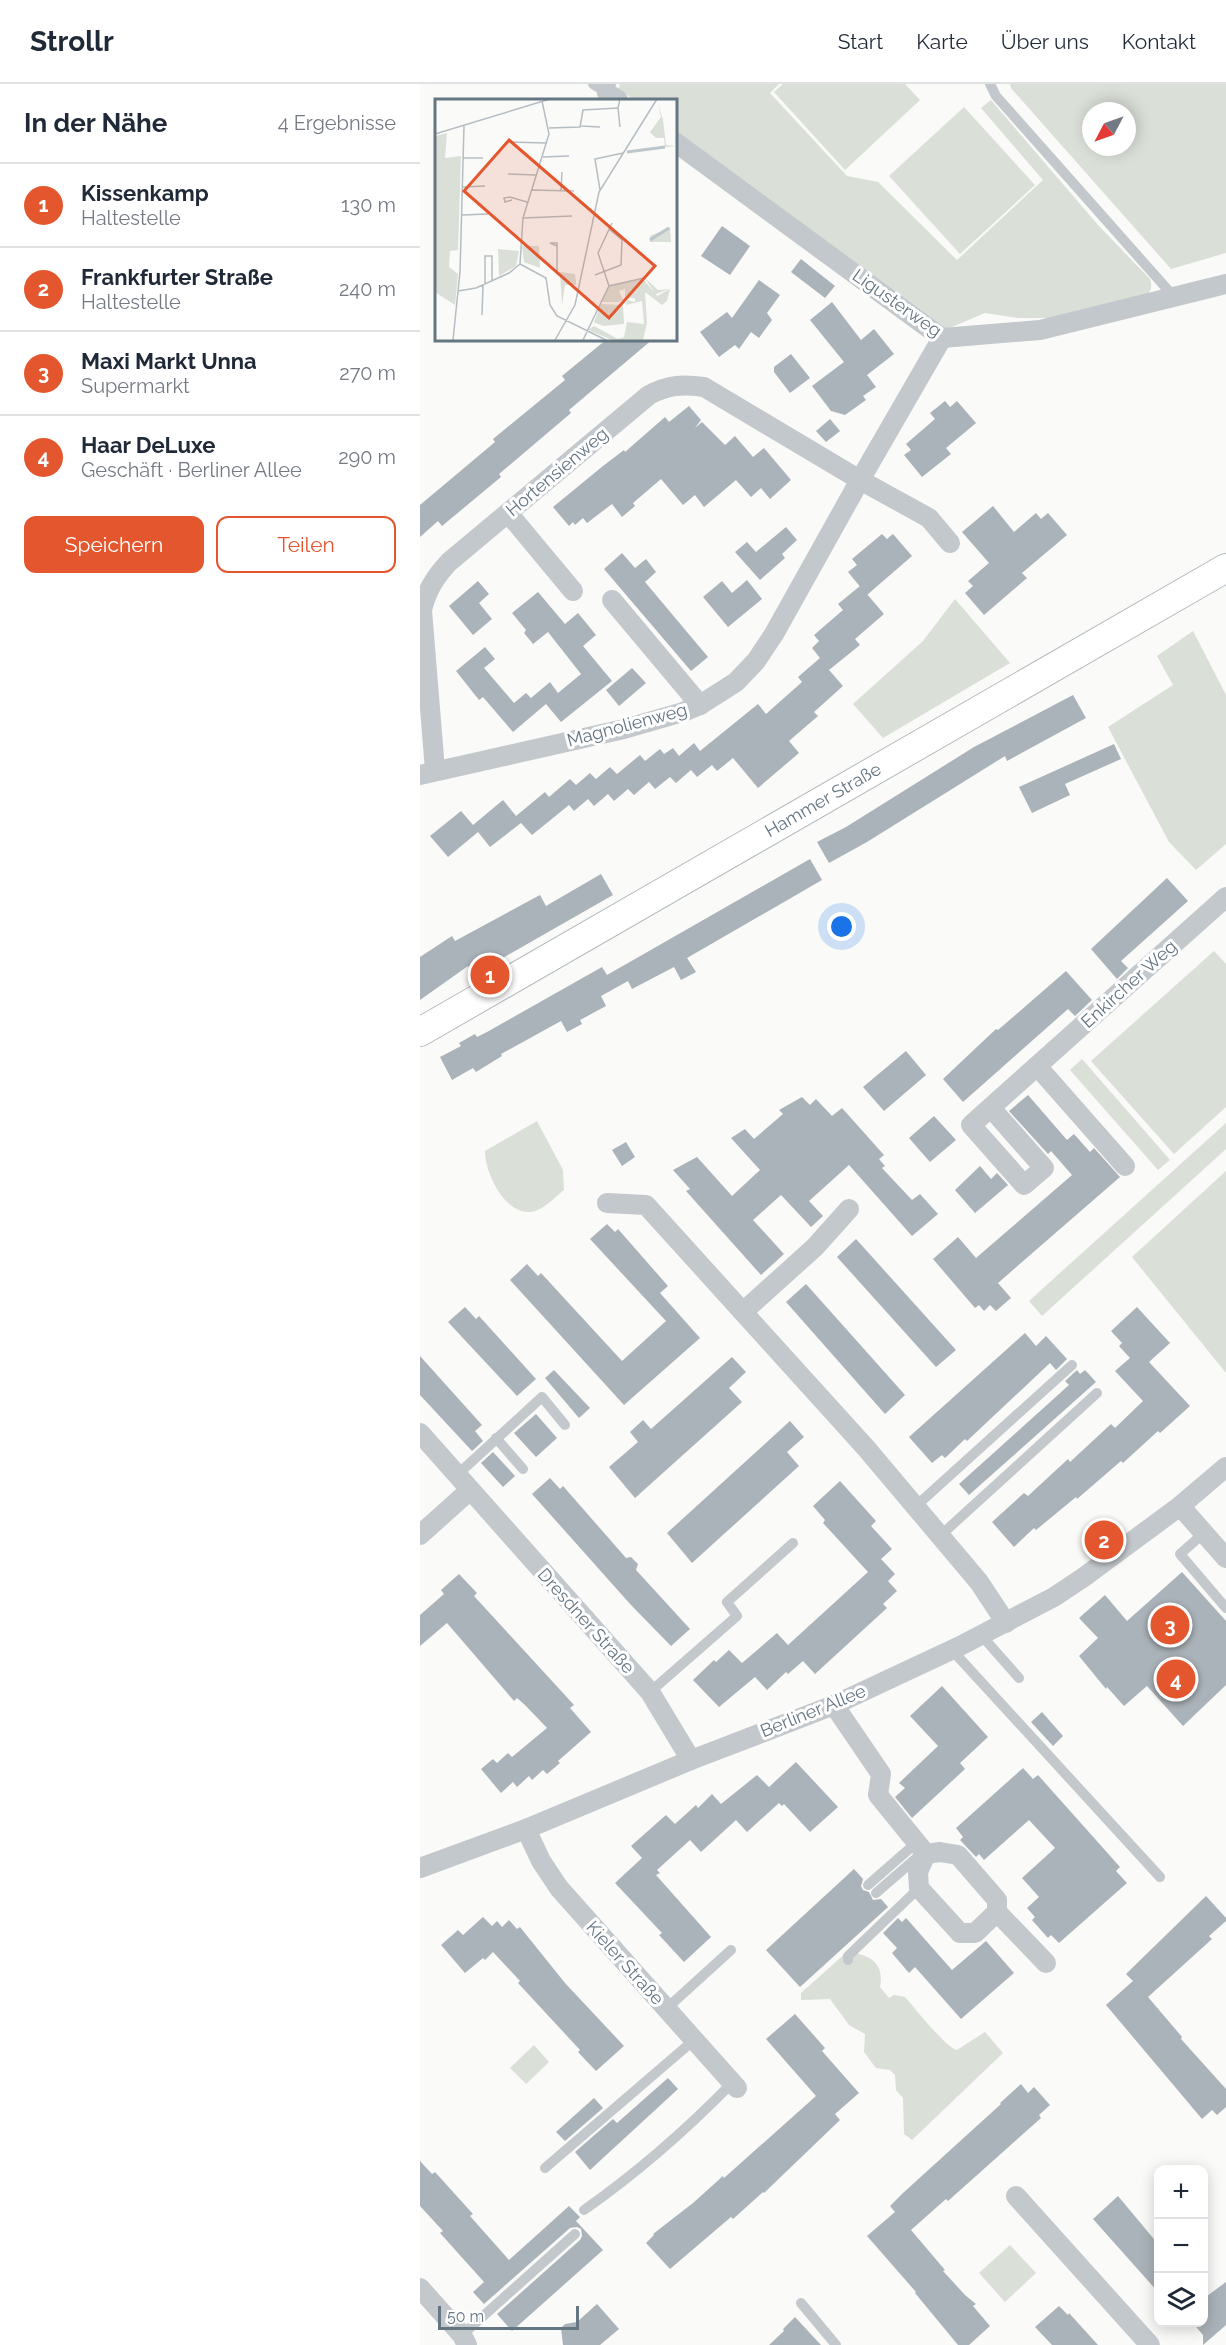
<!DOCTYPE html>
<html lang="de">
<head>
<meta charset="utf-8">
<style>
  body { margin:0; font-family:Raleway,sans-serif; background:#f2f2f3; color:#1f2937 }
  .controls { position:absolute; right:18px; bottom:18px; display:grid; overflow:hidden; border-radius:12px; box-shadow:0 3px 15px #0003 }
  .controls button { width:54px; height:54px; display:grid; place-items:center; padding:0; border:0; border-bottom:2px solid #e0e1e3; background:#fff; color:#1f2937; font:30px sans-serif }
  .compass { position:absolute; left:662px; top:18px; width:54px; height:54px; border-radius:50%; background:#fff; box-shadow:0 3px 15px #0003; rotate:229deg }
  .scale { position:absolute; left:18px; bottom:15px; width:141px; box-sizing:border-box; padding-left:6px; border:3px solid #657683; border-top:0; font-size:16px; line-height:21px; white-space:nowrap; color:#657683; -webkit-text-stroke:4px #fff; paint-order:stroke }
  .you { position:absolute; left:422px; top:843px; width:21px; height:21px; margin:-15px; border:4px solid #fff; border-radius:50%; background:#1a73e8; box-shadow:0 0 0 9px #1a73e833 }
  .badge { display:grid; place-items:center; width:39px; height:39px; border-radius:50%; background:#e4572e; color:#fff; font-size:20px; font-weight:700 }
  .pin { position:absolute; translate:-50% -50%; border:3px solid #fff; box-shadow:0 2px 6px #0006 }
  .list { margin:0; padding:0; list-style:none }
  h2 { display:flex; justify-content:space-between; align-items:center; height:78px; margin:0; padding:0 24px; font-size:26px }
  h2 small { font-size:20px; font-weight:400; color:#747a83 }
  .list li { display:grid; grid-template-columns:39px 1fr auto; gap:18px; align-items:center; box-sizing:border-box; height:84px; padding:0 24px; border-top:2px solid #e0e1e3 }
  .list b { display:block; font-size:22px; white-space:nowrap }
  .list p { margin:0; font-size:20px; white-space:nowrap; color:#747a83 }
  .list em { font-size:20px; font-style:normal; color:#747a83 }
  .actions { display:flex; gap:12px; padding:18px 24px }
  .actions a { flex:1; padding:14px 0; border:2px solid #e4572e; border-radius:12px; text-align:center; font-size:21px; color:#e4572e }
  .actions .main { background:#e4572e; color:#fff }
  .icon { flex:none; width:33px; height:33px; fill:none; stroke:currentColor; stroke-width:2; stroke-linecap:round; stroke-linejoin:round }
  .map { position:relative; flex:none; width:806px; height:2261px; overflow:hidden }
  header { display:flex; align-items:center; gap:36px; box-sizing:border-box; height:84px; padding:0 30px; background:#fff; border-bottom:2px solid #e0e1e3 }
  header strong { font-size:28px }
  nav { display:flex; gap:33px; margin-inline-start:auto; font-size:21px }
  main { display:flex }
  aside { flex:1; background:#fff }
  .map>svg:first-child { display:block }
  .green { fill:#dadfd7; fill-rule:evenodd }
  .building { fill:#aab3b9 }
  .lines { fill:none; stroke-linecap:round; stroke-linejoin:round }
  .secondary-casing { stroke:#b3babf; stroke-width:30 }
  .lane { stroke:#c3c8cc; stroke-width:10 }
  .street { stroke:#c3c8cc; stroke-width:20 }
  .secondary { stroke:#fff; stroke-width:28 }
  .labels { text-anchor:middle; stroke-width:6; stroke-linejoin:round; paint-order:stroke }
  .street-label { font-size:18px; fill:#657683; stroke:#fff }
  .inset-river { fill:none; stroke:#bbc7cb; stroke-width:3 }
  .inset-road { fill:none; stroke:#b5bdc2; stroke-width:1.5 }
  .view { fill:#e4572e; fill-opacity:0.15; stroke:#e4572e; stroke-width:3 }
  .inset-edge { fill:none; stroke:#657683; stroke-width:3 }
</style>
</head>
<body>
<header>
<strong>Strollr</strong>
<nav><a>Start</a><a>Karte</a><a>Über uns</a><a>Kontakt</a></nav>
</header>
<main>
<aside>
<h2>In der Nähe<small>4 Ergebnisse</small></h2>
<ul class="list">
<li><span class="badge">1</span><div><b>Kissenkamp</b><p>Haltestelle</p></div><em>130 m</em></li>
<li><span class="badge">2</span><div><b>Frankfurter Straße</b><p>Haltestelle</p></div><em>240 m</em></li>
<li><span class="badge">3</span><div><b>Maxi Markt Unna</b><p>Supermarkt</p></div><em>270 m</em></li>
<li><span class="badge">4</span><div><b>Haar DeLuxe</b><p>Geschäft · Berliner Allee</p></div><em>290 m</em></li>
</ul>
<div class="actions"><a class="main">Speichern</a><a>Teilen</a></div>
</aside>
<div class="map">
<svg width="806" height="2261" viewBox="0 0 806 2261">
  <rect width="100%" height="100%" fill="#fafaf8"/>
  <g class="green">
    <path d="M200,0H359L350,9L427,92L458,98L537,176L623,96L561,24L571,16L678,141L730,195C732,201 732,205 728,210L638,234H598L565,229L525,246L255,47V16H214L199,5Z"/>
    <path d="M363,0H485L500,16L425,86L354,8Z"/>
    <path d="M590,0H806V169L751,185L591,4ZM671,27H707V63H671Z"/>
    <path d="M544,23L615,101L540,170L469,92Z"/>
    <path d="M535,515L590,579L463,654L433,620L503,557Z"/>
    <path d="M773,547L806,611V760L776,786L749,758L688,643L753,601L737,572Z"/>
    <path d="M794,867L806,880V1023L754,1070L671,977Z"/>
    <path d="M662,975L750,1076L738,1086L650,986Z"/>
    <path d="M117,1037L143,1086L144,1106C135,1113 121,1129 108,1128C83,1127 65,1088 65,1067Z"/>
    <path d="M806,1039V1065L622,1232L609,1217Z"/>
    <path d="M806,1087V1289L712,1173Z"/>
    <path d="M427,1868C449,1870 465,1879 460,1903L469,1914L474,1911L485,1913C495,1924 525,1963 537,1966L565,1948L583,1969L492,2056L484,2050L483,2014L476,2006L475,1991L470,1986L456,1984L444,1968L445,1950L429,1941L410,1915L381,1916V1909Z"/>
    <path d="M114,1961L129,1978L106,2000L90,1984Z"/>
    <path d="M590,2161L616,2189L585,2218L559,2189Z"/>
  </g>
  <g class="building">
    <path d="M302,142L330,162L310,191L281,172Z"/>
    <path d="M381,175L415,202L405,214L371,188Z"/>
    <path d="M339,196L360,211L347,229L352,236L339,254L331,248L319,265L315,261L299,273L280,248L307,228L312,234Z"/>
    <path d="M412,218L441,256L454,245L474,270L447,291L456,303L443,312L446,316L425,331L411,327L392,302L424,278L390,236Z"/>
    <path d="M187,255H233L149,326L151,329L79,390L81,393L22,442L18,437L0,453V421L75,358L73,355L145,296L142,292Z"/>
    <path d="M371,270L390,294L370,309L354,288V283Z"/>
    <path d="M525,317L530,323L537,317L556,339L526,364L531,370L502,393L484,371L491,366L486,360L515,335L510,329Z"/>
    <path d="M269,322L281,336L275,344L282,338L305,361L315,352L333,373L344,364L371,396L350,415L341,404L331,413L316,396L284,423L275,411L263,421L241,395L213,419L215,422L202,433L192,420L167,439L163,434L155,441L153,438L149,442L133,423L183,382L204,366L205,368L245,333L249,338Z"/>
    <path d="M410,335L420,347L406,358L396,347Z"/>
    <path d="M573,422L594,448L616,429L621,435L628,429L647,451L602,489L607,494L564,531L545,509L553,502L548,497L569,479L542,448Z"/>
    <path d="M366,443L377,456L362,470L365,474L340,496L315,468L327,458L336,468Z"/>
    <path d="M462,450L467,455L473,450L492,472L447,511L428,488L437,481L432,475Z"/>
    <path d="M202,469L215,484L226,475L236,488L225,498L288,573L271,587L184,485Z"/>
    <path d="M327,496L342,515L308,543L283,513L302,497L312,509Z"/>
    <path d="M58,497L69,510L59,519L72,535L53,551L29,522Z"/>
    <path d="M440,502L464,530L435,555L440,561L409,586L423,602L394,628L398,632L369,657L379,669L338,704L313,674L297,687L292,681L277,693L271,686L256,699L250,693L235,705L229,698L214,711L208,705L194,717L188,710L174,722L168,715L154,727L149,721L112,751L101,739L70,763L58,748L28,773L10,752L41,727L53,741L83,716L96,732L125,708L129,713L150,695L156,701L170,689L176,695L190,683L197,690L220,671L225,677L240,665L244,670L253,664L259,672L274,659L280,667L338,620L346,630L382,598L378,593L400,574L392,564L399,557L394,551L423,526L418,520Z"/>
    <path d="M118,508L145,540L158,529L176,551L163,562L192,597L141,638L126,620L93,648L63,613L59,616L36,587L65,563L75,575L64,584L94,619L106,609L111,614L130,598L138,609L161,590L128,548L113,560L104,549L106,546L92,529Z"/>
    <path d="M212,584L226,599L199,622L186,606Z"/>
    <path d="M653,611L666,634L587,677L585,672L447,758L409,779L397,758L426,743L554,663Z"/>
    <path d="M694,660L701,675L645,700L650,711L612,729L599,703Z"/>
    <path d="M390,775L402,796L267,874L276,888L261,896L254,883L212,905L208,897L181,912L186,922L160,936L162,940L147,948L141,937L81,970L82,972L56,988L53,984L32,996L20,973L41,962L39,959L55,950L57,953L67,948L182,883L187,891Z"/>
    <path d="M181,790L193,811L53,891L48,882L0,916V873L32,852L35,857L120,811L126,822Z"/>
    <path d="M747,794L768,817L701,877L708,884L697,895L671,865Z"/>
    <path d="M646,887L672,916L655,932L648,925L543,1018L523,995L576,945L578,946Z"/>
    <path d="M486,967L506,991L464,1027L443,1003Z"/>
    <path d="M608,1011L647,1056L654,1050L670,1068L674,1064L700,1093L578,1199L591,1214L576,1227L570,1221L564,1227L559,1221L555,1224L513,1175L538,1153L556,1174L652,1091L631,1067L628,1070L589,1027Z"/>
    <path d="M382,1013L390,1021L396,1015L412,1032L422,1024L464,1071L459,1075L465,1082L462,1084L492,1116L500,1110L518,1130L492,1152L429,1081L389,1117L403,1132L391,1143L361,1111L333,1136L364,1170L341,1191L266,1107L270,1105L253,1086L277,1073L312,1112L340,1086L311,1054L325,1045L334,1055L363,1030L359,1026Z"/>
    <path d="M514,1032L536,1056L510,1078L489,1054Z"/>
    <path d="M206,1058L215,1073L202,1082L192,1066Z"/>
    <path d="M560,1082L571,1095L577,1089L588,1101L555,1129L535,1106Z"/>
    <path d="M187,1140L195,1148L198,1145L248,1202L240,1209L280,1254L204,1321L90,1196L107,1180L118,1192L121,1189L202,1277L246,1237L170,1155Z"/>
    <path d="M436,1155L536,1266L516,1283L417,1173Z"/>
    <path d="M386,1200L485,1311L465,1330L366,1218Z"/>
    <path d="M45,1223L56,1235L59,1232L116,1295L97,1312L28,1238Z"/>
    <path d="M717,1223L750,1259L729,1278L770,1322L740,1349L738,1347L703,1379L701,1377L657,1415L656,1413L616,1446L614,1444L594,1463L572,1438L604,1409L608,1412L648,1375L650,1378L691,1340L695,1344L723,1317L695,1287L710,1274L699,1262L702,1259L691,1247Z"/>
    <path d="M605,1249L616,1262L626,1252L647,1275L636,1286L630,1279L547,1357L545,1355L525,1374L522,1371L512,1379L489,1353Z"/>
    <path d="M0,1272L62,1341L55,1347L63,1357L52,1367L0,1311Z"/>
    <path d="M312,1273L326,1288L309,1304L322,1318L215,1414L189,1383L218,1358L210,1348L223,1336L231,1345Z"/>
    <path d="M134,1286L170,1324L159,1334L125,1294Z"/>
    <path d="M657,1286L660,1290L665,1286L676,1298L549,1411L539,1400L649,1301L645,1297Z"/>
    <path d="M116,1330L137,1354L116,1373L94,1349Z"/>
    <path d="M370,1337L384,1353L367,1368L379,1382L272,1479L247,1449Z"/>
    <path d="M73,1368L95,1392L83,1403L61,1379Z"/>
    <path d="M130,1394L140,1405L143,1402L206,1474L211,1473L218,1480L216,1486L270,1545L251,1562L211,1521L112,1410Z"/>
    <path d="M420,1397L456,1437L451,1442L472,1465L461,1475L475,1490L468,1497L477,1507L463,1520L467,1524L395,1590L383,1577L368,1590L366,1588L347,1606L335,1593L299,1623L273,1596L294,1576L296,1578L309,1566L322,1579L357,1549L368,1561L448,1488L403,1439L405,1436L393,1422Z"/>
    <path d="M762,1488L806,1537V1601L763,1642L727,1602L704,1622L687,1603L686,1605L659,1572L678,1554L659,1534L685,1511L707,1537Z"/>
    <path d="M39,1490L57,1509L54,1512L154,1621L150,1624L171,1648L138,1677L140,1679L127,1690L123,1686L112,1696L109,1692L97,1703L93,1698L81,1709L61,1685L73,1675L77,1679L88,1669L92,1673L127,1644L105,1621L97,1614L94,1617L27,1539L0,1562V1531L24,1510L21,1506Z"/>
    <path d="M522,1602L568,1653L540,1679L545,1685L492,1734L475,1713L485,1704L479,1699L518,1662L490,1632Z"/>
    <path d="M622,1628L643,1652L633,1662L611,1638Z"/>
    <path d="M376,1678L418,1723L390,1748L364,1720L362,1722L359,1719L327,1748L316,1736L281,1768L270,1756L237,1786L240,1789L236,1791L291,1853L264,1878L239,1851L242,1849L195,1799L222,1774L211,1762L246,1731L255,1740L276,1721L278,1724L292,1710L301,1720L337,1691L349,1703Z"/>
    <path d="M603,1684L613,1695L618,1691L700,1783L696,1787L707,1799L639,1859L631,1851L628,1854L612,1836L615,1833L607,1824L619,1813L602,1794L635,1764L609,1736L564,1776L559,1770L556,1773L540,1756L543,1753L536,1744Z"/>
    <path d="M434,1785L443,1795L441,1802L443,1806L449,1808L453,1816L461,1815L468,1823L380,1903L346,1866Z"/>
    <path d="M786,1812L806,1834V1837L789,1852L792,1855L728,1913L762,1953L761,1955L806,2005V2023L797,2031L792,2026L782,2035L686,1921L713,1897L706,1890Z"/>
    <path d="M63,1833L72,1842L77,1837L82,1843L89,1836L97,1845L100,1843L145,1899L204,1962L176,1987L158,1968L160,1966L98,1899L100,1897L73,1868L65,1876L63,1874L45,1889L21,1861L38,1846L43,1851Z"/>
    <path d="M478,1834L482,1838L486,1834L532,1886L566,1857L594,1889L541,1935L495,1883L489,1889L472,1869L477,1864L463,1849Z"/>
    <path d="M375,1930L405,1964L402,1967L439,2009L415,2030L420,2036L344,2109L343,2108L313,2135L311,2133L250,2185L226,2159L234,2151L233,2150L273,2119L303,2092L304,2094L396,2012L346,1955Z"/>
    <path d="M248,1994L258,2005L170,2086L155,2068L193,2035L197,2039Z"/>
    <path d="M601,2000L608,2009L614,2003L630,2021L619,2031L621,2034L528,2117L526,2115L491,2146L525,2186L523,2187L545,2211L556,2220L553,2222L570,2242L549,2261H538L495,2209L496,2208L447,2152L475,2128L470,2122L483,2109L581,2020L580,2019Z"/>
    <path d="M174,2014L183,2024L145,2057L136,2048Z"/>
    <path d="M0,2077L12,2090L15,2088L53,2130L50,2132L89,2176L149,2122L160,2133L156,2137L183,2166L92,2247L77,2230L160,2156L162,2152L161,2145L157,2143L150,2144L64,2220L53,2208L64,2198L20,2149L23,2147L0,2122Z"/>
    <path d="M698,2112L738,2160V2208L673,2135Z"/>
    <path d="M806,2198V2241L783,2261V2251L772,2238H783V2215Z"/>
    <path d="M177,2220L199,2245L180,2261H143L141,2244L145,2240L157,2238Z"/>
    <path d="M639,2222L648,2231L649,2229L678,2261H632L615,2243Z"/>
    <path d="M375,2233L401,2261H349L364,2247L363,2245Z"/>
  </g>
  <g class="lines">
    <defs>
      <g id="secondary">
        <path id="s1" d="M0,948L806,484"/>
      </g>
    </defs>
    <use href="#secondary" class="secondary-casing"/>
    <g class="lane">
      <path d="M173,0L187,9L191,0"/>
      <path d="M570,0L576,12L755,214"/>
      <path d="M76,1354L103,1385"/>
      <path d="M37,1391L122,1313L145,1341"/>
      <path d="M496,1422L652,1281"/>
      <path d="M784,1449L760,1470L806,1524"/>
      <path d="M521,1451L677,1309"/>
      <path d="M561,1551L599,1594"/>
      <path d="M531,1565L740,1793"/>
      <path d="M230,1608L317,1532L307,1518L373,1459"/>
      <path d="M448,1801L496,1759"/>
      <path d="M456,1809L501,1770"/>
      <path d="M428,1876V1872L499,1804"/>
      <path d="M246,1925L311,1866"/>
      <path d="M125,2084L274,1956"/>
      <path d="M164,2126C217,2089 267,2045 312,1999"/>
      <path d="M381,2219L416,2261"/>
      <path d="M42,2251L155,2150"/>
    </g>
    <g class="street">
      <path d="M187,9L198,16"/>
      <path d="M255,58L522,254L620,246L806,200"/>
      <path d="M88,429L153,507"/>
      <path d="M192,516L280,621"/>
      <path d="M15,686L2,526C7,506 15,493 29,478L229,311C248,301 262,300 284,303L440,396L509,434L530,459"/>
      <path d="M0,691L204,645L263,628L280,621L316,598L336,577L354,550L440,396L522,254"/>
      <path d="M617,982L705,1082"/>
      <path d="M571,1024L624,1084L604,1101L551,1041L806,813"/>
      <path d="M187,1119L226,1121L446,1364L559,1498L586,1539"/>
      <path d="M323,1228L395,1163L429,1125"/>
      <path d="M0,1349L230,1608L271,1676"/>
      <path d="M760,1422L806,1474"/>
      <path d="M0,1451L49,1407"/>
      <path d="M414,1621L461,1690L458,1711L506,1770"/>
      <path d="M106,1745L121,1777L139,1804L317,2004"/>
      <path d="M520,1768L538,1771L577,1816V1828L555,1849H540L499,1804L498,1788L506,1770Z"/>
      <path d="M0,1784L106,1745L271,1676L414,1621L540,1562L634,1513L664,1493L760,1422L806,1383"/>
      <path d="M577,1828L626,1879"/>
      <path d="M596,2112L730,2261"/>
      <path d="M0,2204L42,2251L47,2261"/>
    </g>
    <use href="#secondary" class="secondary"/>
  </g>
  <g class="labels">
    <g class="street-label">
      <text transform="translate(477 219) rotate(35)" y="6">Ligusterweg</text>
      <text transform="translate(137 388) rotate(-40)" y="6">Hortensienweg</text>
      <text transform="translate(207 641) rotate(-15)" y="6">Magnolienweg</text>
      <text dy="6" stroke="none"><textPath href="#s1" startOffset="465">Hammer Straße</textPath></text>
      <text transform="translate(709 900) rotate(-42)" y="6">Enkircher Weg</text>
      <text transform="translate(166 1537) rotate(48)" y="6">Dresdner Straße</text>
      <text transform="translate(393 1627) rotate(-22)" y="6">Berliner Allee</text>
      <text transform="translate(205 1879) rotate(48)" y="6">Kieler Straße</text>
    </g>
  </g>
  <g transform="translate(15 15)">
    <rect width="242" height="242" fill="#fafaf8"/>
    <path d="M223,4L228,21L231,46L241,47L230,48L229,39H221L215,33L226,18ZM12,34L10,59L26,57L23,151L15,152L14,168L23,175L20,206L0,193V37ZM235,128L236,143H215V137ZM87,147H104L105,169L89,163ZM63,150L84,152L81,167L64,177ZM125,173L140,175L141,183V186H130L127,206ZM210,179L223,191L234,190L221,195L222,197L235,190L232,202L227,206L210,193L212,224L208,241H177L153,231L159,227L183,240L189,238L192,223L209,225L207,202L191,206L192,201L200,203V199H190V190L184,192L188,201L183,202L187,203H166L174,187L208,180L219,193ZM166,205L188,206L189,225L168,227L159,223Z" fill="#dadfd7"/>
    <path class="inset-river" d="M192,53L230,48M215,141L234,129"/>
    <path class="inset-road" d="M183,9L185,28M146,27L165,28M114,29L145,28L148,11L183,9L185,0M0,35L115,0M71,43L112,44M108,58L134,57M28,59H48M73,75L101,76M28,88L50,87M96,91L139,92M165,91L160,60L188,54M126,92L127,73M77,101L70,103L69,99L75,98L92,103M27,116L53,115M88,119L137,117M122,147L115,144H122V175M85,165L88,119L114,35L107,2M85,165L111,179L115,206L122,217L171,241M160,176L186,166L187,141L174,130M50,185V157H57V181M174,187L163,154L177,124M23,192L41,189L74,174L85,165M47,216L48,186M18,241L25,173L29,27M120,241L140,206L164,93L222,0M148,241L174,187L209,179"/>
    <path class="view" d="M74,41L220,167L174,219L29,92Z"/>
    <rect width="242" height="242" class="inset-edge"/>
  </g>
</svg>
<div class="controls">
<button>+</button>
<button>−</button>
<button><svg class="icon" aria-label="layers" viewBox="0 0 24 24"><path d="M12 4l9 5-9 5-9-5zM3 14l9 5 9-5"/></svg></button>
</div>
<svg class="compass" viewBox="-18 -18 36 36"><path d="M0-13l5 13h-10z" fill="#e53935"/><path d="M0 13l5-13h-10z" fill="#747a83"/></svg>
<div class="scale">50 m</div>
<div class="you"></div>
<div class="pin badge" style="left:70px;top:891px">1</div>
<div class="pin badge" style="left:684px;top:1456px">2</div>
<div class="pin badge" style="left:750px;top:1541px">3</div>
<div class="pin badge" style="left:756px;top:1595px">4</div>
</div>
</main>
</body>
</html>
